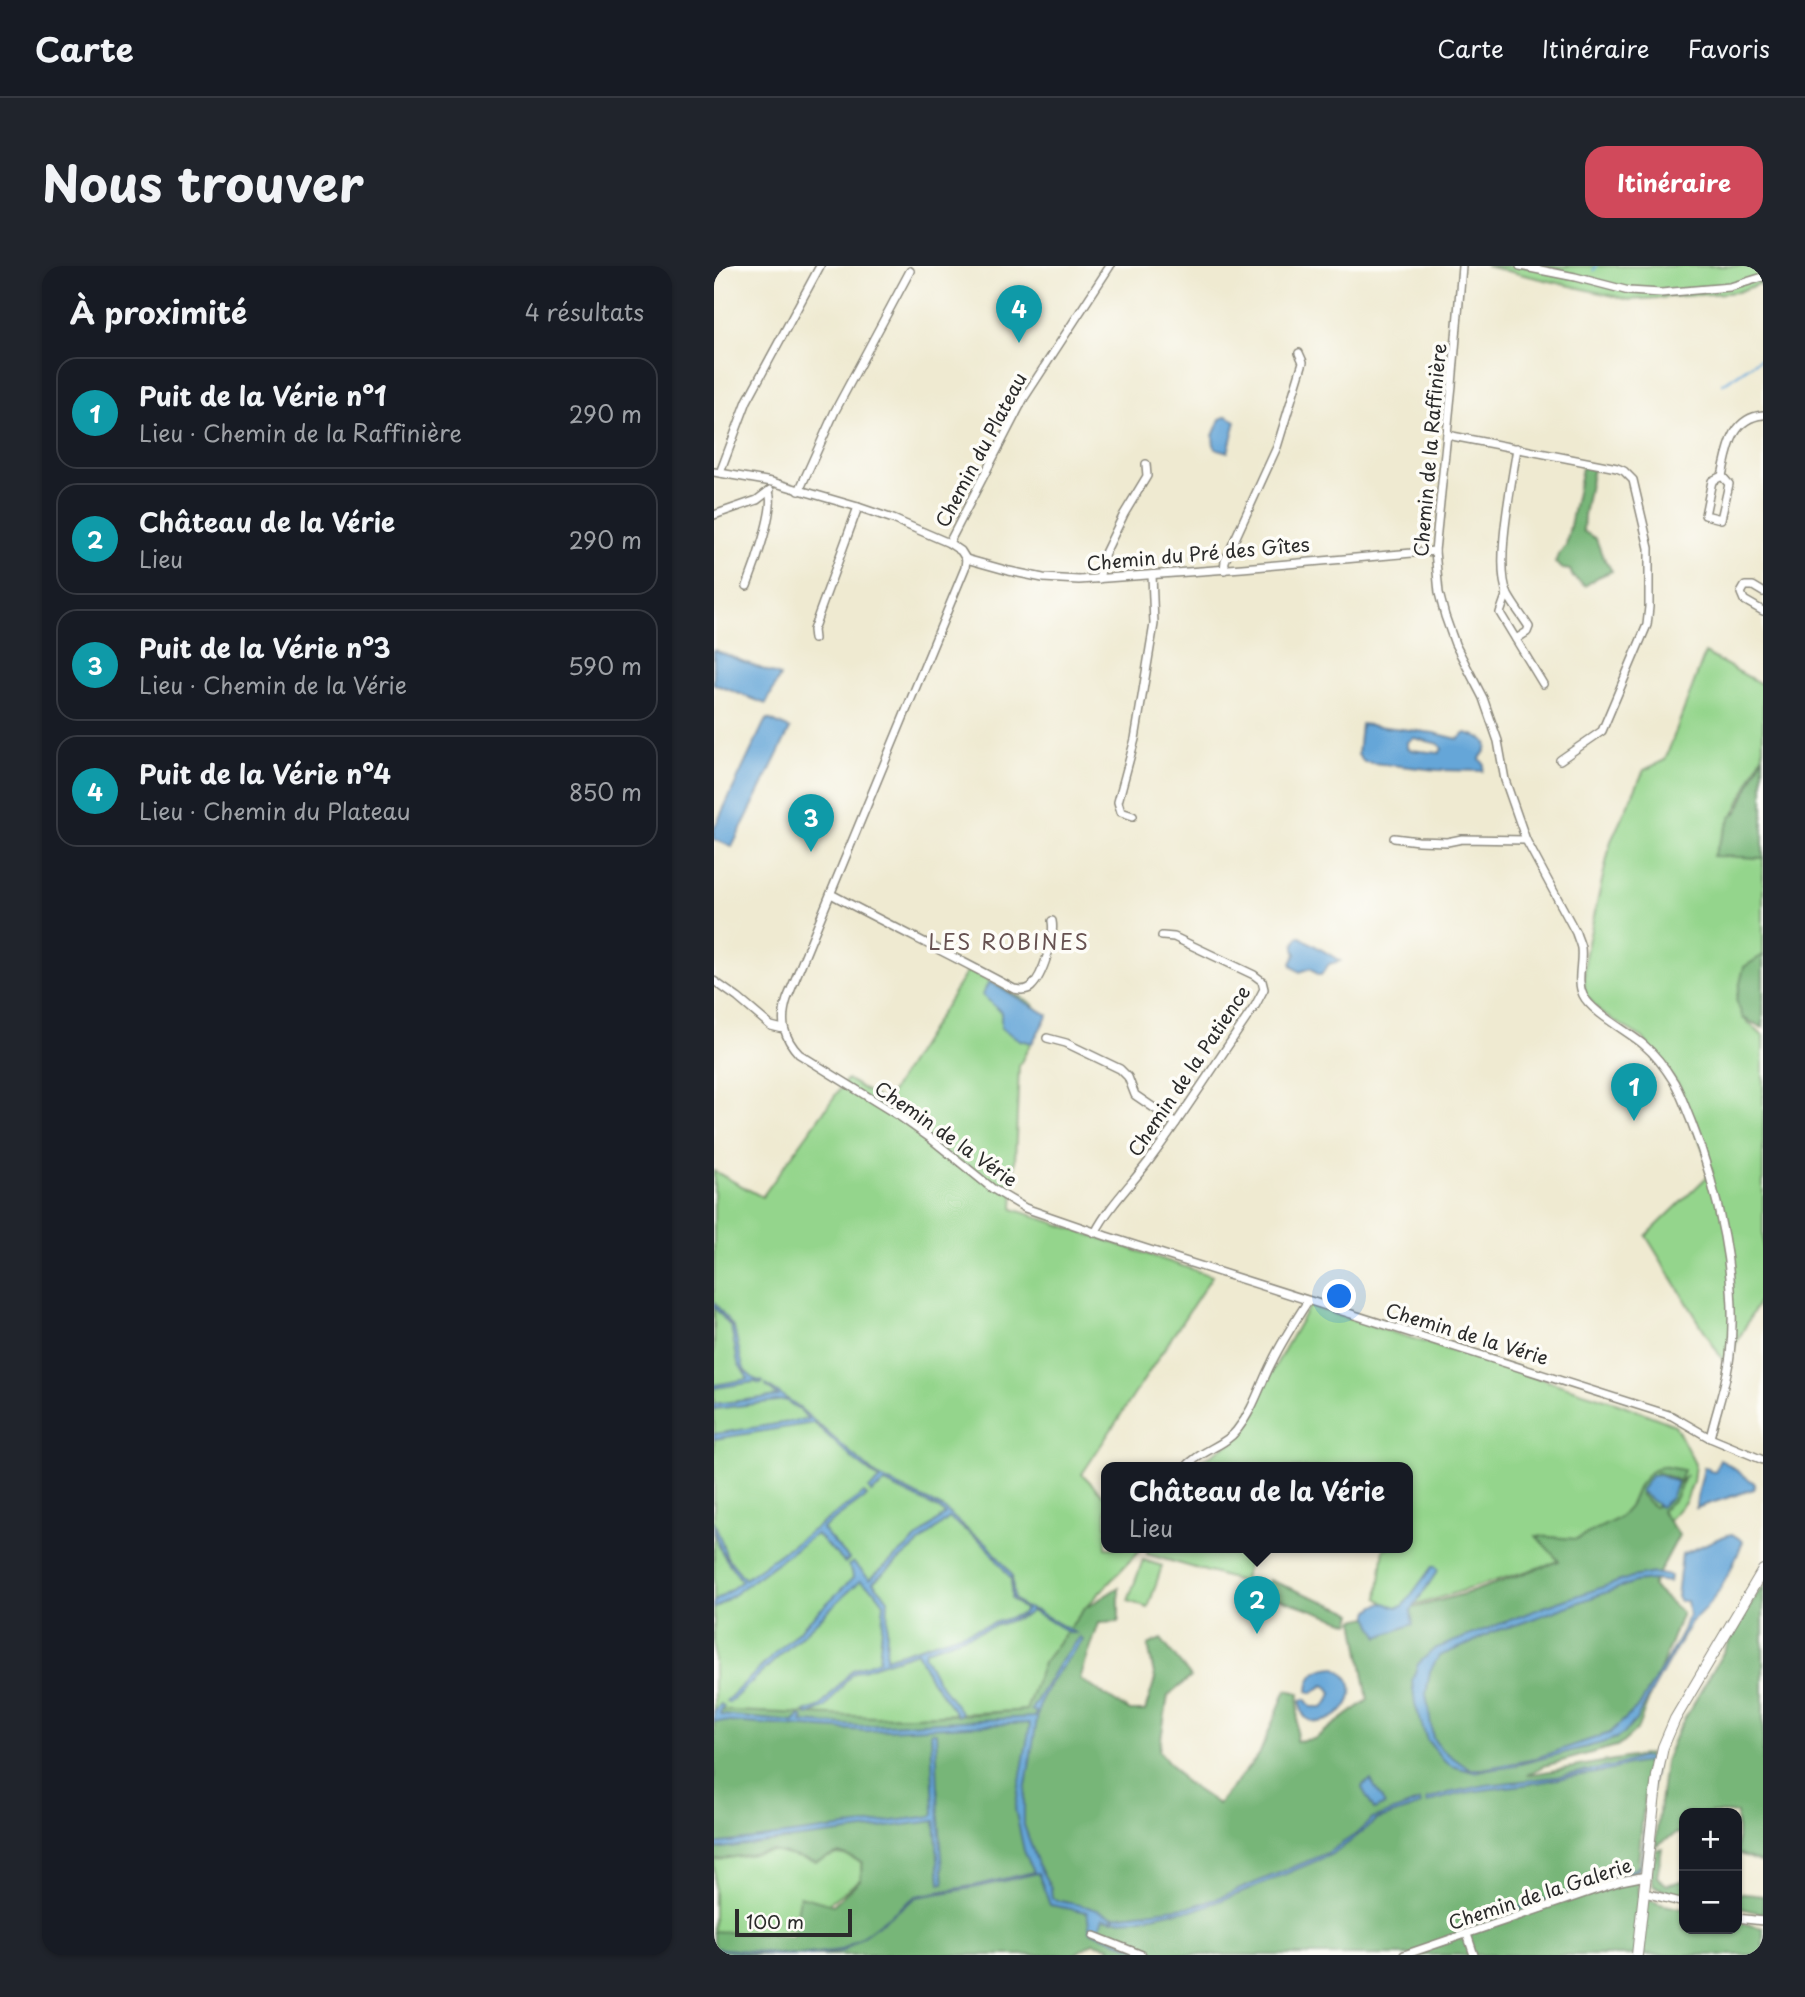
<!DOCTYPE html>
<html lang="fr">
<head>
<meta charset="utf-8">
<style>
  body { margin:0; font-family:"Playpen Sans",sans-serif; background:#20242c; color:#f1f3f6 }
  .controls { position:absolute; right:21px; bottom:21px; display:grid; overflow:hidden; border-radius:14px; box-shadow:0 2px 5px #0004 }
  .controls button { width:63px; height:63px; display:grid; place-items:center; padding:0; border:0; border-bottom:2px solid #363941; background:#171b24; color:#f1f3f6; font:35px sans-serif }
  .scale { position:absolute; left:21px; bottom:18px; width:117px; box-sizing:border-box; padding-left:7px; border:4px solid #2b2b2b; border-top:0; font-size:19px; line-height:24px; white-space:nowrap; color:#2b2b2b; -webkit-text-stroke:5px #fdfcf7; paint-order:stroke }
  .you { position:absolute; left:626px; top:1031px; width:24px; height:24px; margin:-18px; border:5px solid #fff; border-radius:50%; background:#1a73e8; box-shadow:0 0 0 10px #1a73e833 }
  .badge { display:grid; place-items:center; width:46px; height:46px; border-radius:50%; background:#d1495b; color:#fff; font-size:23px; font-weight:700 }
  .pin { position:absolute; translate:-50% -58px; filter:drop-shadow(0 2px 4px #0008) }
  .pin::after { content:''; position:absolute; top:37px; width:24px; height:21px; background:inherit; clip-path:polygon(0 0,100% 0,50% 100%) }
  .popup { position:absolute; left:387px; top:1196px; width:312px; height:91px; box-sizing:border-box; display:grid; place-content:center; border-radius:14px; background:#171b24; filter:drop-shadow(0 2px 5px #0005); font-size:23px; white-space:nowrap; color:#9ea1a6 }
  .popup b { font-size:26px; color:#f1f3f6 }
  .popup::after { content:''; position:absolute; left:50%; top:100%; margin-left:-14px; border:14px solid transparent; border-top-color:#171b24 }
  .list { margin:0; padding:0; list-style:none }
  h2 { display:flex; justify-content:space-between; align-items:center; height:91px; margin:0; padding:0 28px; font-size:30px }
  h2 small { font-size:23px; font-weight:400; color:#9ea1a6 }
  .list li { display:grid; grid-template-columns:46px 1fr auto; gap:21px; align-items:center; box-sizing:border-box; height:112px; margin:0 14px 14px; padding:0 14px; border:2px solid #363941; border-radius:21px }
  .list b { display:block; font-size:26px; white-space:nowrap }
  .list p { margin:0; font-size:23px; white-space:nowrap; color:#9ea1a6 }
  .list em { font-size:23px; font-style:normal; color:#9ea1a6 }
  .map { position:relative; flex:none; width:1049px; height:1689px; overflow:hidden; border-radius:21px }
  header { display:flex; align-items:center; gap:42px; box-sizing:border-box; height:98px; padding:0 35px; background:#171b24; border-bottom:2px solid #363941 }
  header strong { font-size:33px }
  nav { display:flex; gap:38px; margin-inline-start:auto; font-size:24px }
  .intro { display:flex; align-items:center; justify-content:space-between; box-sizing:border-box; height:168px; padding:0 42px }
  h1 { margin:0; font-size:49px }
  .button { padding:18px 32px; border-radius:21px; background:#d1495b; color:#fff; font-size:24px; font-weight:700 }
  main { display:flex; gap:42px; padding:0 42px }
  aside { flex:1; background:#171b24; border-radius:21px; box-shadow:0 2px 5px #0004 }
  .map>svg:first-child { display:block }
  .green { fill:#94d58c; stroke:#60805c; stroke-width:2 }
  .forest { fill:#77b678; stroke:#517052; stroke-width:2 }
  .water { fill:#65a6d8; stroke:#486882; stroke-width:2; fill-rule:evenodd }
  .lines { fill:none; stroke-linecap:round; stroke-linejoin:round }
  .stream { stroke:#65a6d8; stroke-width:2.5 }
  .minor-casing { stroke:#8d8a7e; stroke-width:10 }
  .secondary-casing { stroke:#8d8a7e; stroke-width:12 }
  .minor { stroke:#fff; stroke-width:7 }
  .secondary { stroke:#fff; stroke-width:10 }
  .labels { text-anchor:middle; stroke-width:7; stroke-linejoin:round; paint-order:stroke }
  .street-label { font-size:19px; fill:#2b2b2b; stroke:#fdfcf7 }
  .neighbourhood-label { font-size:21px; letter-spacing:2px; fill:#675252; stroke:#fdfcf7 }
</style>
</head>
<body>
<header>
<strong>Carte</strong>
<nav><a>Carte</a><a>Itinéraire</a><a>Favoris</a></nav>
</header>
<div class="intro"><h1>Nous trouver</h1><a class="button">Itinéraire</a></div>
<main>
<aside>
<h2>À proximité<small>4 résultats</small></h2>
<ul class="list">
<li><span class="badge" style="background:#0f9aa8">1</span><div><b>Puit de la Vérie n°1</b><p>Lieu · Chemin de la Raffinière</p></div><em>290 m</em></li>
<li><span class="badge" style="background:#0f9aa8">2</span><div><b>Château de la Vérie</b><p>Lieu</p></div><em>290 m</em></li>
<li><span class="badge" style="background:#0f9aa8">3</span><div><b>Puit de la Vérie n°3</b><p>Lieu · Chemin de la Vérie</p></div><em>590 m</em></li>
<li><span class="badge" style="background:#0f9aa8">4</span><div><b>Puit de la Vérie n°4</b><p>Lieu · Chemin du Plateau</p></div><em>850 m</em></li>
</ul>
</aside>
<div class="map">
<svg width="1049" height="1689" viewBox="0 0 1049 1689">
  <rect width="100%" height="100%" fill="#fdfcf7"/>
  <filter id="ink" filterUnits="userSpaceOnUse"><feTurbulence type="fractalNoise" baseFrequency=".0143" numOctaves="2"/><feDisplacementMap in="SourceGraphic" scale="14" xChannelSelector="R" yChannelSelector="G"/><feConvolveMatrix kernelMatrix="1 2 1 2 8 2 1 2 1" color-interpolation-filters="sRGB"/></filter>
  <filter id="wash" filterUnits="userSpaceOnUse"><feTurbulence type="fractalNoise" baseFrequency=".00686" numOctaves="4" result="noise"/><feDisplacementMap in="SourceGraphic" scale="28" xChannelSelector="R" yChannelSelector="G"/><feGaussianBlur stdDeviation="1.57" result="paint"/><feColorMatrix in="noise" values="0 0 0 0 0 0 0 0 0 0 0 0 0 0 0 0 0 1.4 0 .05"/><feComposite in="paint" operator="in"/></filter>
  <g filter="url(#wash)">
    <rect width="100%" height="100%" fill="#efead1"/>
    <g class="green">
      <path d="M772,0H1049V16L1024,26L916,34Z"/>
      <path d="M991,387L1049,419V488L1000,589L1049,592V700L1029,752L1049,770V1028L1011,1098L932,970L998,906L965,820L929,772L887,747L870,727L871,690L897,575L930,504L951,494Z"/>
      <path d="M254,704L316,736L331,749L305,800L299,943L498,1010L368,1208L392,1232V1282H428L370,1343L317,1444L203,1450L0,1455V905L48,931L133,813L171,836Z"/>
      <path d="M595,1040L904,1137L961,1159L981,1198L979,1216L972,1235L952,1257L846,1295L682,1345L664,1332L670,1282H694V1202H481L489,1194L519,1175Z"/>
      <path d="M434,1282H539L529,1316L433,1288Z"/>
      <path d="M429,1294L448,1300L434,1342L414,1335Z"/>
      <path d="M0,1579L147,1590V1613L77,1665L0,1675Z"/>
    </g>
    <g class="forest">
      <path d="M872,201L879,202L870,249L869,265L882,273L888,289L898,305L884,311L871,320L859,311L856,304L849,303L841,297L844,289L852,279L868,202Z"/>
      <path d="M1049,489V592L999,590L1017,551L1024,545Z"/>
      <path d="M1049,689V762L1029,752L1022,734L1030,701Z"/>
      <path d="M947,1200L969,1204L965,1215L943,1206L926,1228L940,1241L948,1238L972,1209L961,1233L947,1245L965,1269L938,1320L968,1347L923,1464L906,1479L830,1500L813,1509L935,1488L924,1596V1629L946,1638L970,1643V1663H1023V1656L1049,1662V1689H395L396,1681L379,1677L359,1689H0V1665L80,1671L86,1630L119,1639L147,1613L148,1596L125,1587L102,1596L59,1585L0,1594V1444L163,1451L264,1448L312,1444L329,1397L370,1343L405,1321V1356L385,1357L366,1413L416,1445H431L441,1413L434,1379L447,1373L477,1411L454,1430L445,1485L471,1516L504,1538L545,1489L572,1424L585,1427L582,1475L600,1473L654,1434L640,1354L699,1342L760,1325L845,1295L822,1270L863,1273L905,1252L915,1241L923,1222L936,1206Z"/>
      <path d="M555,1314L633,1344L639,1348L636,1357L549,1327Z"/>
      <path d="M1049,1318V1597L1023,1587V1547H970V1569L963,1567L941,1580L951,1495L963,1466Z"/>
      <path d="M948,1582L943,1611L953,1619L970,1614V1630L956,1628L939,1619L937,1609L942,1584Z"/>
      <path d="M1023,1627L1049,1630V1648L1023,1641Z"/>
    </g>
    <g class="water">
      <path d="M513,150L522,155L514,186L503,183L500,179L499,170L506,153Z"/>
      <path d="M0,384L66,410L52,438L0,418Z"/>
      <path d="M54,453L76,463L18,581L0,573V563L50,457Z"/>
      <path d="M647,458L720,467L744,473L752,467C759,469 776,472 772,483C771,487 767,489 766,493L770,498L769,505L723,504L650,496L644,489ZM700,472L725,478L728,483L725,487L697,484L693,481V476Z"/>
      <path d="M585,670L626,695L615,698L607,709H604L597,702L586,706L579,701L577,697L582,688C578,681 580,677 585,670Z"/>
      <path d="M275,716L334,749L318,777L306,774L287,762V746L268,729Z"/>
      <path d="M0,1036L20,1062L28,1097L31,1105L40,1113L49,1116L47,1118L41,1116L0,1122V1119L34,1113L24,1097L17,1061L0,1041Z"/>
      <path d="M52,1119L81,1138L163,1210L229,1242L257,1267L272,1276L298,1309L300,1333L310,1341L323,1345L361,1367H355L331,1352L317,1345L312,1349L212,1384L210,1389L223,1414L248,1447L244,1450L216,1412L203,1386L142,1406L137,1409L111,1442L94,1449L91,1446L107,1440L138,1404L165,1394L170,1337L161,1325L146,1315L15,1437L12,1435L139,1312L138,1305L134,1300L139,1296L156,1313L231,1248L225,1243L171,1217L157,1227L155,1223L166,1214L141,1195L100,1157L0,1173V1168L94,1153L87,1145L71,1134L0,1143V1138L64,1130L52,1120ZM235,1252L270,1278L294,1309L297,1313V1333L311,1344L307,1348L172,1392L174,1333L159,1316Z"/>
      <path d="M1006,1193L1039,1216L1041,1218L1040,1223L982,1242C982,1230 988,1215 990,1201L995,1202V1205L1001,1206Z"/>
      <path d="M945,1209L963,1216L957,1232L946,1241L926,1225L937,1210Z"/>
      <path d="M150,1227L153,1230L108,1263L135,1293L131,1297L102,1268L0,1343V1336L28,1315C14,1296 0,1281 0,1255L13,1291L31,1313Z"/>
      <path d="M1018,1268L1029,1275C1018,1304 1002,1337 977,1356L922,1454L910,1467L902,1472L888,1477L795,1501L759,1506L738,1500L730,1495L713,1474L701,1438L698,1415L704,1398L720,1383L830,1341L918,1311L940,1307L956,1310L955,1316L939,1314L921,1316L805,1358L778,1366L755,1378L725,1390L716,1405L712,1428L719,1472L727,1483L755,1503H768L816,1494L896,1467L925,1440L954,1392L969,1364L973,1352L975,1350L973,1335H966L963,1331L968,1288C985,1283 1000,1272 1018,1268Z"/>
      <path d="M721,1300L724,1304L697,1345L699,1358L665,1371C655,1355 646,1342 671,1337L683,1341L689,1340L717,1302Z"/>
      <path d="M366,1371L369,1374L338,1414L326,1436L310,1532V1559L324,1598L337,1622L338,1632C350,1638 365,1637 377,1642C385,1644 391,1648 399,1650L398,1654L389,1652L384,1665L443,1689H437L376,1665L373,1646L336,1639L324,1607L264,1621L203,1631L127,1686L96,1689H59L0,1683V1682L86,1689L126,1684L145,1673L202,1630L263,1619L320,1606L310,1585L301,1543L316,1459L315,1457L153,1465L0,1455V1445L7,1438L10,1441L6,1447L8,1449L80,1456L86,1449L90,1452L88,1456L145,1460L174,1459L321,1451L322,1446L317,1444L344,1399Z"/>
      <path d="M621,1401C674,1435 583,1485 587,1434L591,1433L597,1441H609L615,1435L618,1427L615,1422L610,1419L598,1427L594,1425C595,1407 605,1402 621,1401Z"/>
      <path d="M217,1466H222L225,1553L230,1617L226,1618L221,1555L0,1583V1578L218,1550L220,1547Z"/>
      <path d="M941,1483H943L927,1602L916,1608L752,1660L751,1658L854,1626L926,1601L927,1598L940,1497C919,1494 902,1505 882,1507C857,1510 832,1516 808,1519C773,1523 746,1526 713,1537L712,1534L734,1527L772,1519L841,1511L901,1500L925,1492H940Z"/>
      <path d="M657,1514L671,1539L660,1544L648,1522L649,1519Z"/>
      <path d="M706,1535L707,1539L663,1554L633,1578L616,1589L527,1627L481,1644L457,1646L423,1653L399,1654L401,1650L479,1640L502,1633L613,1587L642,1568L658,1553Z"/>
    </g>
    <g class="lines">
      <g class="stream">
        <path d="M880,4L882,0"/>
        <path d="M1009,118L1049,91"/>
      </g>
    </g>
  </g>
  <g filter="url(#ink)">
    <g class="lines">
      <defs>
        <g id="minor">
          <path d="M748,0L738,119L721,285L725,327L731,350L741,378L769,432L784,475L791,514L812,574L862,667C863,671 866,677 867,682C869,697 862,714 869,729C877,746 915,766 930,779C942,789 952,803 960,816C967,828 972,843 977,855C1004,923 1025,1016 1016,1089C1013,1117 1002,1145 996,1172"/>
          <path d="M806,0L861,11L915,25L947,27L1016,21L1049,11"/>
          <path d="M733,169L903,202L910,205L919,214L935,282V341L933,359L888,465L846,494"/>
          <path d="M0,206L58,216L144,241L179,253L235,277L247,285L252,293L251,302L73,733C66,755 69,771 85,788L185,850L216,872L279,923L311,942L392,970L958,1150L996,1172L1049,1194"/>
          <path d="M6,207L33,135L106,0"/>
          <path d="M1008,210L1015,218L1007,253L991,249L998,215Z"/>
          <path d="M1008,210C1014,184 1017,152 1049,149"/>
          <path d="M85,225L121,145L196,5"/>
          <path d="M0,249L43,234L56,224"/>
          <path d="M235,277L310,132L396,0"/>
          <path d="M252,293L295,305L329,312L365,314L528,302L721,285"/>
          <path d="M510,304L511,295L563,181L589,96L585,87"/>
          <path d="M385,313L391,287L410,248L433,210L432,198"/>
          <path d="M33,320C40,302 62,241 55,226"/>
          <path d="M1049,326L1039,320H1031L1027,327L1030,334L1049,345"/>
          <path d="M793,327L786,347L829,418"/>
          <path d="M100,373L99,364L144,241"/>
          <path d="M802,373L813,366L815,361C808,350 800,340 794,329C780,300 798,216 803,182"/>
          <path d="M419,550L407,546L404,536L421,473L440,358L438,309"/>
          <path d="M680,572L704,575L733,576L748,573L812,574"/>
          <path d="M117,628C178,661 240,690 300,723C306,724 312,725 317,721C329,710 341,671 338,655"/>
          <path d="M0,715L24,732L57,760L69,763"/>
          <path d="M333,772L352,777L406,803L414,811L421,829L462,857"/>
          <path d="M381,967C396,938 421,915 440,888C475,840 507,789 541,740L550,723L548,715L540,709L460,671L448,670"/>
          <path d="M471,1202C485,1185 511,1180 523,1164C540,1143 546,1119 558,1096C568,1075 581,1055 594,1035"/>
          <path d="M931,1627L970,1637"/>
          <path d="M1023,1652L1049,1655"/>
          <path d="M753,1668L760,1689"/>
          <path d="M380,1670L428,1689"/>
          <path d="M690,1689L907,1615L932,1610"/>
        </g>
        <path id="secondary" d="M923,1689L943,1510L949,1481L961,1453L1049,1304"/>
      </defs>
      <use href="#minor" class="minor-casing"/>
      <use href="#secondary" class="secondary-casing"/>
      <use href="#minor" class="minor"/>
      <use href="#secondary" class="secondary"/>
    </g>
  </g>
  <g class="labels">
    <g class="street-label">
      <text transform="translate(267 184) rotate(-62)" y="7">Chemin du Plateau</text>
      <text transform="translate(716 184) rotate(-85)" y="7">Chemin de la Raffinière</text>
      <text transform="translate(484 288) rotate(-5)" y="7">Chemin du Pré des Gîtes</text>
      <text transform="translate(475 805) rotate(-56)" y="7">Chemin de la Patience</text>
      <text transform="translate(232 868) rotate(35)" y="7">Chemin de la Vérie</text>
      <text transform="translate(753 1068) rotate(17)" y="7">Chemin de la Vérie</text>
      <text transform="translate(826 1628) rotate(-18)" y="7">Chemin de la Galerie</text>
    </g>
    <g class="neighbourhood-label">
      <text x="295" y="684">LES ROBINES</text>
    </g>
  </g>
</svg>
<div class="controls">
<button>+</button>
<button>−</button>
</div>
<div class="scale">100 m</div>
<div class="you"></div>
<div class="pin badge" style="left:920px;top:855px;background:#0f9aa8">1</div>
<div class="pin badge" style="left:543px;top:1368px;background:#0f9aa8">2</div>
<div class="popup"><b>Château de la Vérie</b>Lieu</div>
<div class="pin badge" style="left:97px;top:586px;background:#0f9aa8">3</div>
<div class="pin badge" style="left:305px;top:77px;background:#0f9aa8">4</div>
</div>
</main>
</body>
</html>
